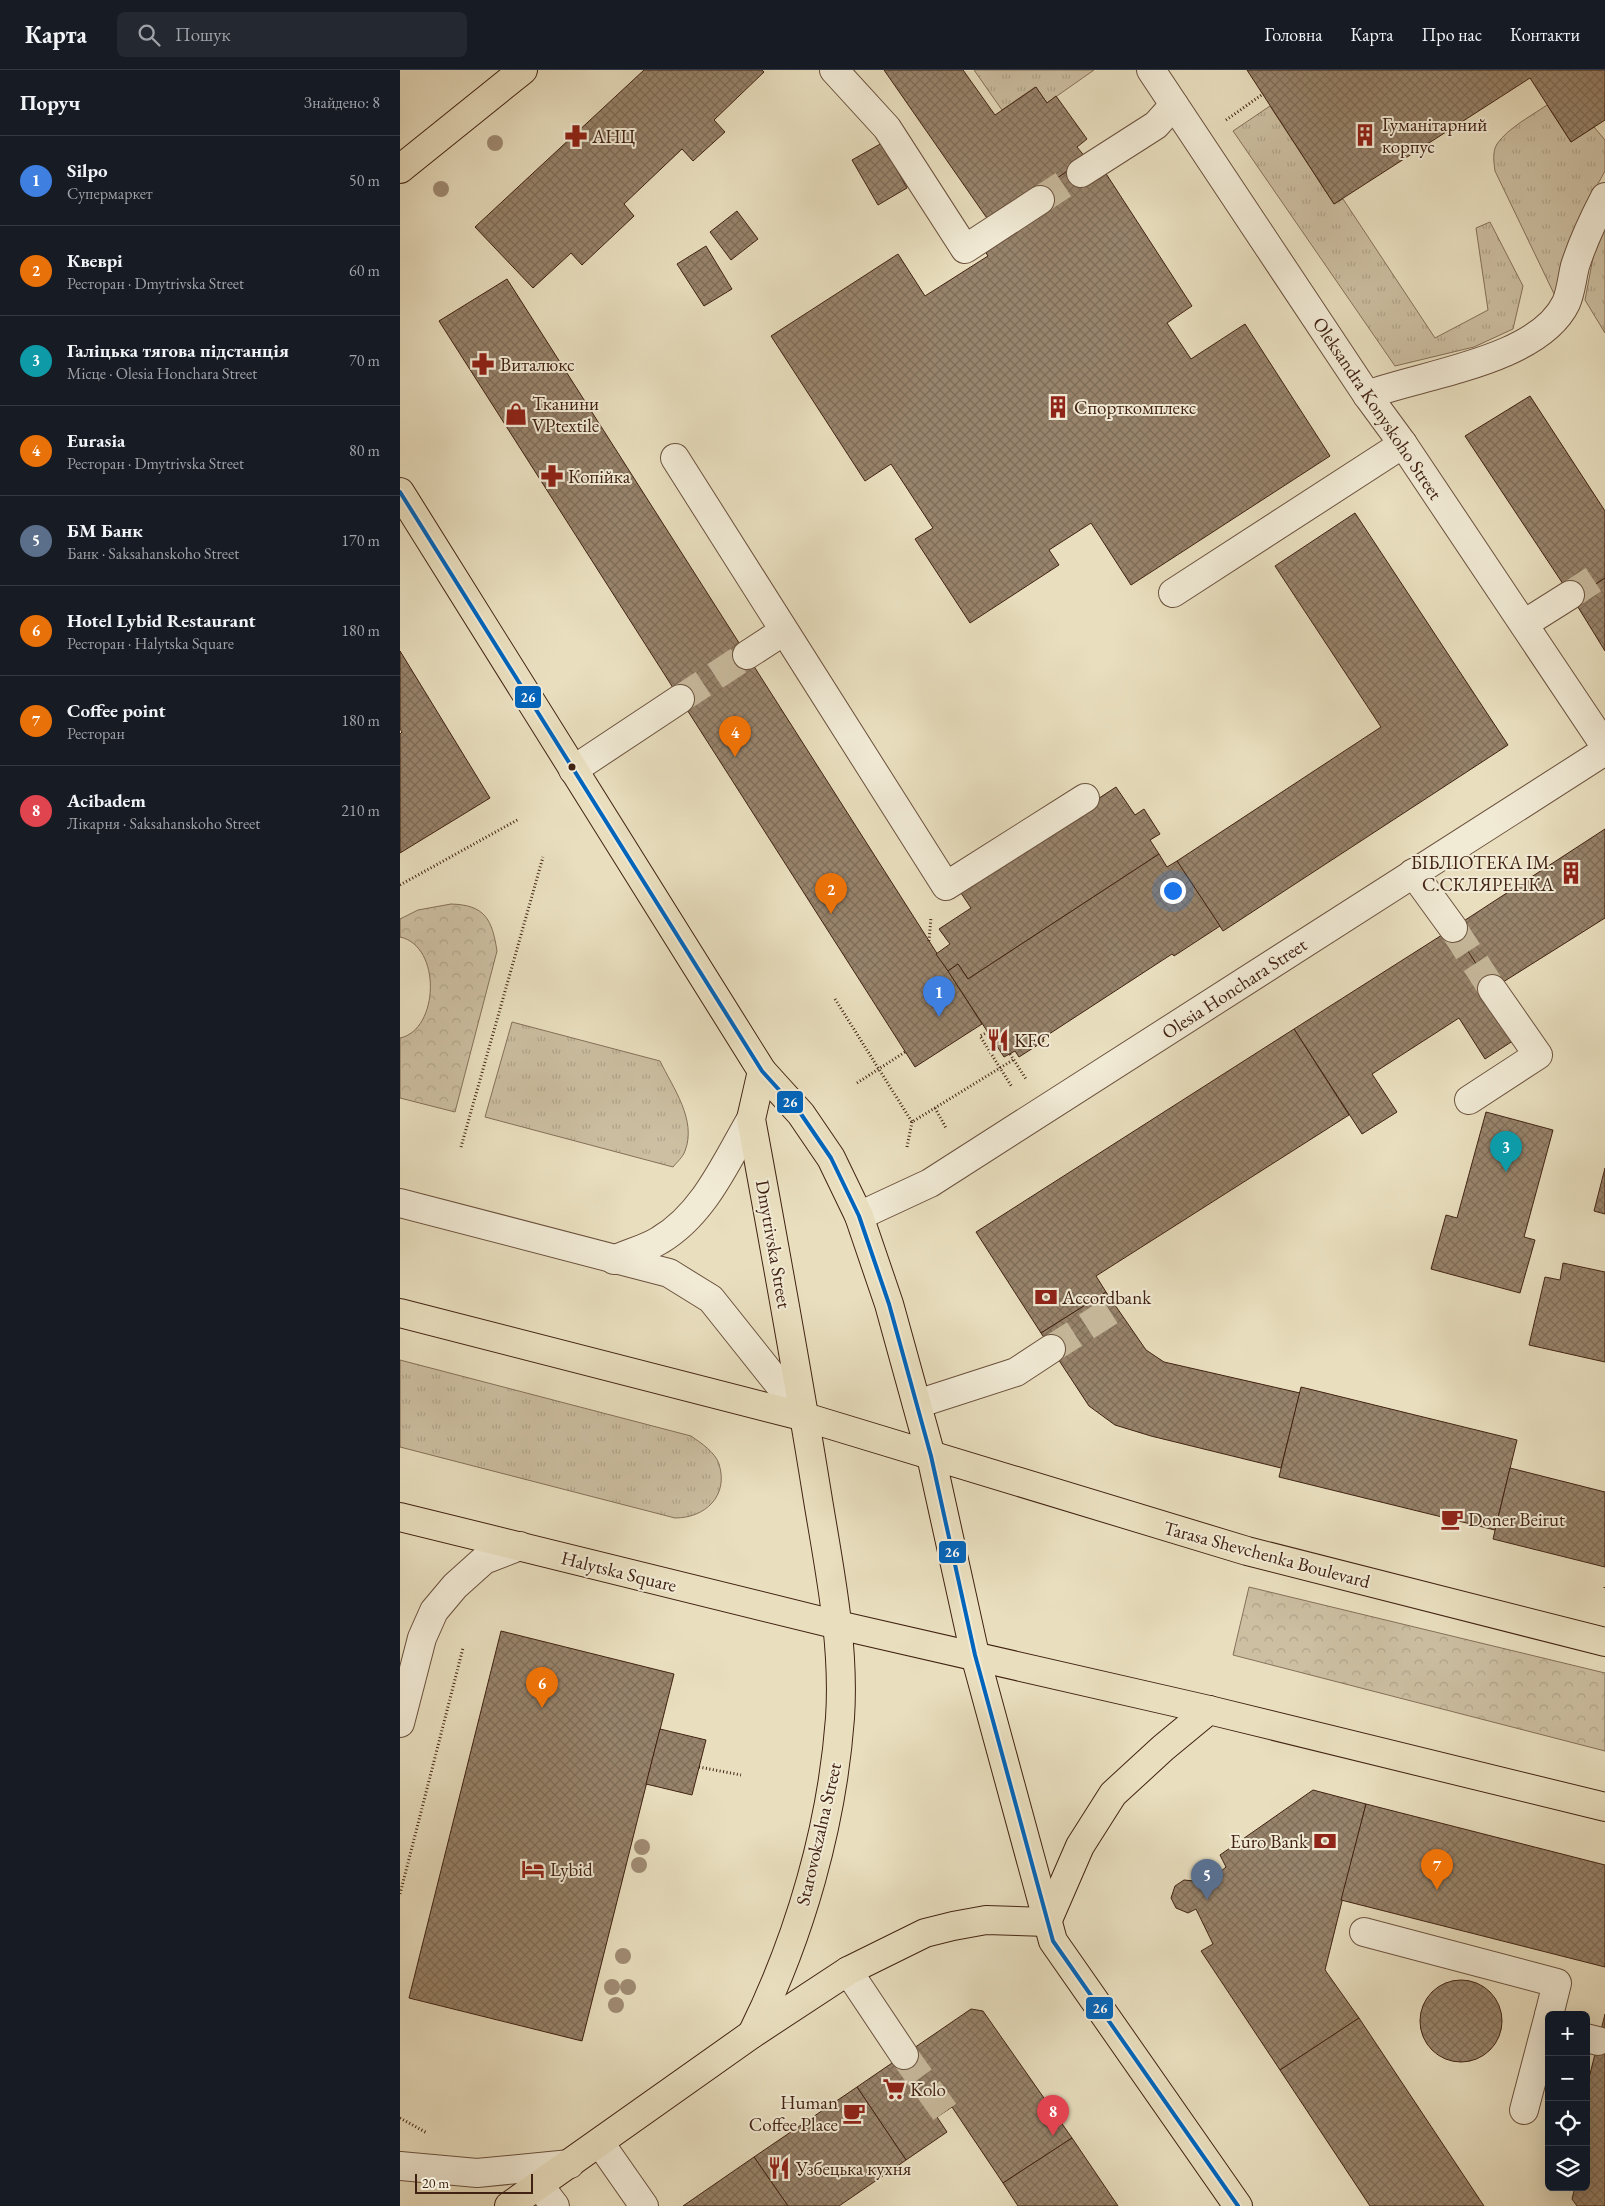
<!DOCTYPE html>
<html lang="uk">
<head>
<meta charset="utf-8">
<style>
  body { margin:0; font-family:"EB Garamond",serif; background:#242831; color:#f1f3f6 }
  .controls { position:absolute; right:15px; bottom:15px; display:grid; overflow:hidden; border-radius:8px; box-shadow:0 5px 20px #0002 }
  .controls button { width:45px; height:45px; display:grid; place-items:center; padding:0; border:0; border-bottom:1px solid #363941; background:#171b24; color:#f1f3f6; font:25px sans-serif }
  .scale { position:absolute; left:15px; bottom:12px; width:118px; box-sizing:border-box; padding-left:5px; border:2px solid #412212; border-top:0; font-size:14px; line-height:18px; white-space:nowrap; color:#412212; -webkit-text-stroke:4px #f1ead5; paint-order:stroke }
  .you { position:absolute; left:772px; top:820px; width:18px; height:18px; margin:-12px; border:4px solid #fff; border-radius:50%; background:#1a73e8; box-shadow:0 0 0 8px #1a73e833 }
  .badge { display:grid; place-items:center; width:32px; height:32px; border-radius:50%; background:#c59692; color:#fff; font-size:16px; font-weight:700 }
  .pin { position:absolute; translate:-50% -41px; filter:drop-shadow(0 1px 2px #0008) }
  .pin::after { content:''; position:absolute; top:26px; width:18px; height:15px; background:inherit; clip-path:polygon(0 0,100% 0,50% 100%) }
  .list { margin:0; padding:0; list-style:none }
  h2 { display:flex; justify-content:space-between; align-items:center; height:65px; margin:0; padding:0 20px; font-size:21px }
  h2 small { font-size:16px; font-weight:400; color:#9ea1a6 }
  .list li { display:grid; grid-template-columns:32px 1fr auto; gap:15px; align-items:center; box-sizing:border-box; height:90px; padding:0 20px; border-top:1px solid #363941 }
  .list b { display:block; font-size:19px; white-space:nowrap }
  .list p { margin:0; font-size:16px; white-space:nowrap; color:#9ea1a6 }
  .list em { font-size:16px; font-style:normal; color:#9ea1a6 }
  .icon { flex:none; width:28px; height:28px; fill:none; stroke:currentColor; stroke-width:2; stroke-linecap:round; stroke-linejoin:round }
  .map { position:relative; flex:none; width:1205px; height:2136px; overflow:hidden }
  header { display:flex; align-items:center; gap:30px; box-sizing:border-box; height:70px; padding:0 25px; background:#171b24; border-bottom:1px solid #363941 }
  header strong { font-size:24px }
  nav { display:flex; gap:28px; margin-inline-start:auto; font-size:18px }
  .search { width:350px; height:45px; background:#242831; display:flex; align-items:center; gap:12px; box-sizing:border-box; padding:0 18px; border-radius:8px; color:#9ea1a6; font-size:19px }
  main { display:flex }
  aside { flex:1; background:#171b24 }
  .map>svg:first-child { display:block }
  .grass { fill:url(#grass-tufts); stroke:#86705a }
  .park { fill:url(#park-crowns); stroke:#86705a }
  .building { fill:url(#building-cross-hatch); stroke:#412212 }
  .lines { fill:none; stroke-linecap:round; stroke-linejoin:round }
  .minor-tunnel { stroke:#c7b99c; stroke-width:28; stroke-dasharray:28 14; stroke-linecap:butt }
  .minor-casing { stroke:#6b513d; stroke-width:30 }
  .major-casing { stroke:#412212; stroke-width:30 }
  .path { stroke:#412212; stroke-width:3; stroke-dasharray:1 2.5; stroke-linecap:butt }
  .minor { stroke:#f1ead5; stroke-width:28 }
  .major { stroke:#e9dfbf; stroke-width:28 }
  .bus-1-casing { stroke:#f1ead5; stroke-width:8 }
  .bus-1 { stroke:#0065bd; stroke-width:4 }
  .tree { fill:#a08c74 }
  .bus-dot { fill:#412212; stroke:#f1ead5; stroke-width:2 }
  .labels { text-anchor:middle; stroke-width:4; stroke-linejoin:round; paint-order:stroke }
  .poi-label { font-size:19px; fill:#412212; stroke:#f1ead5; text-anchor:start }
  .street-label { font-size:19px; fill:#412212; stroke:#f1ead5 }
  .line-badge { stroke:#f1ead5; stroke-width:2 }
  .badge-label { font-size:14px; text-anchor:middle; font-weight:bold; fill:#fff }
</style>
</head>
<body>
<header>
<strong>Карта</strong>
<div class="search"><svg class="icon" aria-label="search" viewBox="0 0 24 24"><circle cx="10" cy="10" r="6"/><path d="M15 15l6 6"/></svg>Пошук</div>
<nav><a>Головна</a><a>Карта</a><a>Про нас</a><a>Контакти</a></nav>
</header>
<main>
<aside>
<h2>Поруч<small>Знайдено: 8</small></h2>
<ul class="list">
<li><span class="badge" style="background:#3f7fe0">1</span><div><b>Silpo</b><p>Супермаркет</p></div><em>50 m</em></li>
<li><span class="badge" style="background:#e8710a">2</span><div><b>Квеврі</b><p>Ресторан · Dmytrivska Street</p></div><em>60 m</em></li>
<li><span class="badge" style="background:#0f9aa8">3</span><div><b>Галiцька тягова пiдстанцiя</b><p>Місце · Olesia Honchara Street</p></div><em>70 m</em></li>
<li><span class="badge" style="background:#e8710a">4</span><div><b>Eurasia</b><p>Ресторан · Dmytrivska Street</p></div><em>80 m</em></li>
<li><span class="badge" style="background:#5c6f8a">5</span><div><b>БМ Банк</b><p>Банк · Saksahanskoho Street</p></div><em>170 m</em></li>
<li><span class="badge" style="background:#e8710a">6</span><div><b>Hotel Lybid Restaurant</b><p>Ресторан · Halytska Square</p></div><em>180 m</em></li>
<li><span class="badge" style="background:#e8710a">7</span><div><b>Coffee point</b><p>Ресторан</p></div><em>180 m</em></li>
<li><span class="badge" style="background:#e0444e">8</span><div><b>Acibadem</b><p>Лікарня · Saksahanskoho Street</p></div><em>210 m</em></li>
</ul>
</aside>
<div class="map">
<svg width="1205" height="2136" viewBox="0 0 1205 2136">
  <defs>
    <pattern id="grass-tufts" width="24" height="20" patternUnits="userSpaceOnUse" patternTransform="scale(1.25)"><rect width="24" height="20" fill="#ccbfa2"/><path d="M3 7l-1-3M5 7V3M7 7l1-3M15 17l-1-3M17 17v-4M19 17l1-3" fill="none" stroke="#b0a48a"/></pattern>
    <pattern id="park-crowns" width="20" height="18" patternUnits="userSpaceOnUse" patternTransform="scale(1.25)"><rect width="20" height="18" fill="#ccbfa2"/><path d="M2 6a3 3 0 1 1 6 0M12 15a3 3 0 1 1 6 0" fill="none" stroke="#b0a48a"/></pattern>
    <pattern id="building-cross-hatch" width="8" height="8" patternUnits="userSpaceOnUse" patternTransform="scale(1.25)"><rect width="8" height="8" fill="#98846c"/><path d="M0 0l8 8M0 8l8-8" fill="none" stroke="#7e6c57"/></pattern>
  </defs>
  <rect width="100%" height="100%" fill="#e9dfbf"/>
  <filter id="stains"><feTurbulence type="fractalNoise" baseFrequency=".004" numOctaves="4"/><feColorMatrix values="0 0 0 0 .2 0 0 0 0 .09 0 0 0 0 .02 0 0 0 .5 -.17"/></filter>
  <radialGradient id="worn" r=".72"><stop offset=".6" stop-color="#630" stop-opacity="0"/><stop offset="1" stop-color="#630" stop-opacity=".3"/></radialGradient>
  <g class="grass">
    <path d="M574,0H694L647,33L635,17L602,40Z"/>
    <path d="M1147,35L1171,72L1194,57L1205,70V101L1179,148L1157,230L1095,101C1094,93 1092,82 1097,74C1108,58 1131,46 1147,35Z"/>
    <path d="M870,36L934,134L943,129L1035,268L1088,240L1076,158L1090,152L1123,216L1113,259L1074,277L995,296L833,61Z"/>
    <path d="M1205,157V263L1185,230L1195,177Z"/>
    <path d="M112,952L260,991C273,1018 297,1050 285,1081C283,1087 277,1092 273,1097L85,1047Z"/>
    <path d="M0,1290L291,1366C301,1373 315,1382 319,1394C329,1426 305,1448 275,1448L0,1377Z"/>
  </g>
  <g class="park">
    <path d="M51,834C85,835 92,849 97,881L55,1042L0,1028V968C39,960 42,876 0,867V849L18,840Z"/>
    <path d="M849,1517L1205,1603V1681L833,1585Z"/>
  </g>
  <g class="building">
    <path d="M244,0H362L364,2L314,50L325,62L293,91L282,79L224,134L234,146L182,195L171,183L133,218L75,157Z"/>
    <path d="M484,0H563L595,45L636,17L647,33L656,26L687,69L677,77L686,88L591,154Z"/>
    <path d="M847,0H1205V50L1171,72L1130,8L934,134Z"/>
    <path d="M482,73L507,118L478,135L452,90Z"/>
    <path d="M676,95L703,99L792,236L767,253L791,289L845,254L930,386L731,515L691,453L649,480L659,495L570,553L515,469L533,458L491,394L465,411L371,266L498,184L525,226L588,186L582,176L636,123Z"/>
    <path d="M337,141L358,169L331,190L310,162Z"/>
    <path d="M306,176L332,219L304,236L277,194Z"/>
    <path d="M107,209L582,954L515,997L39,251Z"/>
    <path d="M1130,326L1205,441V508L1173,529L1065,366Z"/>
    <path d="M955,443L1108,675L823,861L777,791L981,657L875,496Z"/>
    <path d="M1205,508V581L1173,529Z"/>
    <path d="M0,581L90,728L0,783V664L2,662L0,659Z"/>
    <path d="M716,717L735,745L744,739L760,764L750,770L759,784L568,909L558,894L548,901L536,884L550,874L539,859L571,838L559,820Z"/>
    <path d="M1205,759V848L1092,919L1053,858Z"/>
    <path d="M759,784L767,797L777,791L820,856L774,886L772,884L643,968L644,971L619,987L615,981L604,987L548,901L558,894L568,909Z"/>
    <path d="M1053,858L1122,965L1085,989L1059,948L972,1004L997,1042L962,1064L894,959Z"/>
    <path d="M894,959L949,1045L696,1206L706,1222L641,1263L576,1162Z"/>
    <path d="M1086,1042L1153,1060L1124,1167L1135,1170L1120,1223L1031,1199L1046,1145L1057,1148Z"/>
    <path d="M1205,1098V1144L1194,1141Z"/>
    <path d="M1163,1193L1205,1202V1292L1129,1275L1145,1207L1160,1210Z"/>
    <path d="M706,1222L746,1280L764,1292L900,1323L881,1398L751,1366L715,1355L689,1336L641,1263Z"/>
    <path d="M901,1317L1117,1370L1095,1460L879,1407Z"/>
    <path d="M1110,1398L1205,1422V1497L1093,1469Z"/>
    <path d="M101,1561L274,1604L182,1971L9,1928Z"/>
    <path d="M260,1659L306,1670L292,1725L246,1714Z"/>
    <path d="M913,1720L966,1734L925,1900L959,1948L880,2000L801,1881L813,1874L796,1839L788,1843L776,1838L771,1828L775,1816L784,1810L794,1811L801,1818L826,1797L820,1785Z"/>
    <path d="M966,1734L1205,1795V1897L941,1830Z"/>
    <circle cx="1061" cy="1951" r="41"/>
    <path d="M571,1939L583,1941L672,2068L603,2113L552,2037L537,2047L547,2062L506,2090L457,2017Z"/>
    <path d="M1205,1944V2136H1177L1172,2129L1175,2117H1186V2020Z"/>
    <path d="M959,1948L1084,2136H970L880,2000Z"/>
    <path d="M457,2017L506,2090L439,2136H388L354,2087Z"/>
    <path d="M672,2068L718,2136H618L603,2113Z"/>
    <path d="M354,2087L388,2136H283Z"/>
  </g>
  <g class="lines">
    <g class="minor-tunnel">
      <path d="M640,130L681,103"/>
      <path d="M1170,525L1205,502"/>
      <path d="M280,629L347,585"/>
      <path d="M1053,858L1092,919"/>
      <path d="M651,1279L717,1237"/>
      <path d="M504,1985L545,2042"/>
    </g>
    <defs>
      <g id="minor">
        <path d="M434,0L487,58L565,179L640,130"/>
        <path d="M751,0L967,325L1003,374L1205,676"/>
        <path d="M681,103L756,55L774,35"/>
        <path d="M967,325C1023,304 1138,291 1166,233C1171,222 1172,208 1175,196C1183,171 1193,150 1205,127"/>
        <path d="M275,388L546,816L685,728"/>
        <path d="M773,523L1003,374"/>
        <path d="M1124,554L1170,525"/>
        <path d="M347,585L384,561"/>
        <path d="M173,700L280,629"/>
        <path d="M1013,803L1053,858"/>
        <path d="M1069,1030L1138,985L1092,919"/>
        <path d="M0,1133L269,1203L311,1229L405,1347"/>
        <path d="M459,1146L530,1113L1205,681"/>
        <path d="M214,1190C228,1183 246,1179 260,1170C304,1144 326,1092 351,1049"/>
        <path d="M517,1334L616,1302L651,1279"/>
        <path d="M0,1653L22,1568L34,1541L55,1516L84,1490L120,1476"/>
        <path d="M964,1862L1157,1913L1149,1945"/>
        <path d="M448,1901L504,1985"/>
        <path d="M1186,1968L1198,1971"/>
        <path d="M1124,2040L1149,1945"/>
        <path d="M200,2073L244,2136"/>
        <path d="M0,2096L77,2103L170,2094"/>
        <path d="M139,2115L155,2136"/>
      </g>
      <g id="major">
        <path d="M0,99L123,0"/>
        <path d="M0,422L362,1001L401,1044L431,1088L459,1146L489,1234L531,1386L575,1585L653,1871L838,2136"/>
        <path d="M0,1243L405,1347L847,1481L1205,1572"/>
        <path d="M0,1447L438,1555L809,1640L1205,1737"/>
        <path d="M352,1964C400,1867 432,1756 440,1648C445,1573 429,1498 417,1424C397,1299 374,1174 351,1049L362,1001"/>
        <path d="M109,2136L352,1964L448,1901L525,1863L553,1856L586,1850L647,1852L680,1776L713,1724L763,1678L809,1640"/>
      </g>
    </defs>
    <use href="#minor" class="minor-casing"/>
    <use href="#major" class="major-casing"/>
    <g class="path">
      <path d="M826,50L863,24"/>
      <path d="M0,815L119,749"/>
      <path d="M529,871L531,847"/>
      <path d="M435,929L512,1052L613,990"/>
      <path d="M588,962L580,966L612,1017"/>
      <path d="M610,984L626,1009"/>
      <path d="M457,1013L505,982"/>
      <path d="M535,1038L546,1058"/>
      <path d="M61,1077L143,787"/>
      <path d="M507,1077L512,1052"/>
      <path d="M1205,1518V1516"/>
      <path d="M299,1697L341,1705"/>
      <path d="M0,1824L63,1578"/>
      <path d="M0,2048L27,2063"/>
    </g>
    <use href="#minor" class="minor"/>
    <use href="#major" class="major"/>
    <defs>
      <path id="bus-1" d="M0,422L362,1001L401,1044L431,1088L459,1146L489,1234L531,1386L575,1585L653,1871L838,2136"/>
    </defs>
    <use href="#bus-1" class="bus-1-casing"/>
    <use href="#bus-1" class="bus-1"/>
  </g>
  <g class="tree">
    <circle cx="95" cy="73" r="8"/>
    <circle cx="41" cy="119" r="8"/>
    <circle cx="242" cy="1777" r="8"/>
    <circle cx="239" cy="1795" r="8"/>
    <circle cx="223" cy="1886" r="8"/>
    <circle cx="212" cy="1917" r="8"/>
    <circle cx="228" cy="1917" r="8"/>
    <circle cx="216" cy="1935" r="8"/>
  </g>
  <defs>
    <symbol id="building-bare" viewBox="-9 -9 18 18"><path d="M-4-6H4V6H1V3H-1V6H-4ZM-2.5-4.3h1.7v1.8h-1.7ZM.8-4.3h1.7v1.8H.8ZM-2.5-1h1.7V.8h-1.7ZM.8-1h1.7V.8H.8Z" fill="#8f2418" stroke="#f1ead5" stroke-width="2.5" paint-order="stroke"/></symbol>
    <symbol id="pharmacy-bare" viewBox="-9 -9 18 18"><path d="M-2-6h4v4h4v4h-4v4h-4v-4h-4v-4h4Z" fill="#8f2418" stroke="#f1ead5" stroke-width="2.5" paint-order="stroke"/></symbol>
    <symbol id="shop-bare" viewBox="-9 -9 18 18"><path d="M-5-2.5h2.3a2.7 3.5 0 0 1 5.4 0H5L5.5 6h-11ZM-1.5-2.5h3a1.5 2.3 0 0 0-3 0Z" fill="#8f2418" stroke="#f1ead5" stroke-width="2.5" paint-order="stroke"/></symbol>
    <symbol id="restaurant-bare" viewBox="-9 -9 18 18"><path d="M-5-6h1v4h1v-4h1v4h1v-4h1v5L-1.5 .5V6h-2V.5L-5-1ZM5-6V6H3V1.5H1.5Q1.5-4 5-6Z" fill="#8f2418" stroke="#f1ead5" stroke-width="2.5" paint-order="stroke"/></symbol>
    <symbol id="bank-bare" viewBox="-9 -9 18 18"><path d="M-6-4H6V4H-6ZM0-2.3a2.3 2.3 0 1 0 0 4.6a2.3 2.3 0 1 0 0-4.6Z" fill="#8f2418" stroke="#f1ead5" stroke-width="2.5" paint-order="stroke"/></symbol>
    <symbol id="cafe-bare" viewBox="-9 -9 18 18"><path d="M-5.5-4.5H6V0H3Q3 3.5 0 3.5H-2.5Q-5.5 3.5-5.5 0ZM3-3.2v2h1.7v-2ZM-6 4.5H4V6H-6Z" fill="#8f2418" stroke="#f1ead5" stroke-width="2.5" paint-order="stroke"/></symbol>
    <symbol id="hotel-bare" viewBox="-9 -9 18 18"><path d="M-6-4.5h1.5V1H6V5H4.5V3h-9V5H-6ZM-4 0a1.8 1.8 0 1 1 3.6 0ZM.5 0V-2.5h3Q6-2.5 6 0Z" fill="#8f2418" stroke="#f1ead5" stroke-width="2.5" paint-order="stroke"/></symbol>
    <symbol id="supermarket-bare" viewBox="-9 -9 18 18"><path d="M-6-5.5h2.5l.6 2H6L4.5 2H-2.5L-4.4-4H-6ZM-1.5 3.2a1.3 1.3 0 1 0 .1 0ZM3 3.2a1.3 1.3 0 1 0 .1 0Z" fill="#8f2418" stroke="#f1ead5" stroke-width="2.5" paint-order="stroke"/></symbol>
  </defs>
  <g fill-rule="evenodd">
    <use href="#building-bare" x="949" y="49" width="32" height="32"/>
    <use href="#pharmacy-bare" x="160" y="50" width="32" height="32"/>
    <use href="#pharmacy-bare" x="67" y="278" width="32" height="32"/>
    <use href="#building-bare" x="642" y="321" width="32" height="32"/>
    <use href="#shop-bare" x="100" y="328" width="32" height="32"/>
    <use href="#pharmacy-bare" x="136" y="390" width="32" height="32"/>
    <use href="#building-bare" x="1155" y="787" width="32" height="32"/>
    <use href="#restaurant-bare" x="582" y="954" width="32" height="32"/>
    <use href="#bank-bare" x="630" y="1211" width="32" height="32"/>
    <use href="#cafe-bare" x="1036" y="1433" width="32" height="32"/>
    <use href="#bank-bare" x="909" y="1755" width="32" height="32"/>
    <use href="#hotel-bare" x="117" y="1783" width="32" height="32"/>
    <use href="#supermarket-bare" x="478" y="2003" width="32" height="32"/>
    <use href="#cafe-bare" x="438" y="2027" width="32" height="32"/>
    <use href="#restaurant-bare" x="363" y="2082" width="32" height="32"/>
  </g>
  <circle class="bus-dot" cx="172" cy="697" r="4.5"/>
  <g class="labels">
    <g class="poi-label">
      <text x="982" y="61">Гуманітарний<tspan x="982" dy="22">корпус</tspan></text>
      <text x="192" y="73">АНЦ</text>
      <text x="100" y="301">Виталюкс</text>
      <text x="132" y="340">Тканини<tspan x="132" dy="22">VPtextile</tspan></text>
      <text x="674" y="344">Спорткомплекс</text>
      <text x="168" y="413">Копійка</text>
      <text x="1154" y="799" text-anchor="end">БІБЛІОТЕКА ІМ.<tspan x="1154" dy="22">С.СКЛЯРЕНКА</tspan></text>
      <text x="614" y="977">KFC</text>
      <text x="662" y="1234">Accordbank</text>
      <text x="1068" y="1456">Doner Beirut</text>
      <text x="908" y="1778" text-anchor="end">Euro Bank</text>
      <text x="150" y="1806">Lybid</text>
      <text x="510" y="2026">Kolo</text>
      <text x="438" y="2039" text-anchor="end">Human<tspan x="438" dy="22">Coffee Place</tspan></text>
      <text x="396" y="2105">Узбецька кухня</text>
    </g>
    <g class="street-label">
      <text transform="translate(978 338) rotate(56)" y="7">Oleksandra Konyskoho Street</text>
      <text transform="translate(834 918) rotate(-33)" y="7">Olesia Honchara Street</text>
      <text transform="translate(374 1174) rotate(80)" y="7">Dmytrivska Street</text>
      <text transform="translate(867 1484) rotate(15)" y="7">Tarasa Shevchenka Boulevard</text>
      <text transform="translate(219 1501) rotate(14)" y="7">Halytska Square</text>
      <text transform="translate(418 1764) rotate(-77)" y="7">Starovokzalna Street</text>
    </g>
  </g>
  <g class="line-badge">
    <rect x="114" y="615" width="28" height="24" rx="5" fill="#0065bd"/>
    <rect x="376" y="1020" width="28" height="24" rx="5" fill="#0065bd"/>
    <rect x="538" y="1470" width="29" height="24" rx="5" fill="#0065bd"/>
    <rect x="685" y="1926" width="29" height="24" rx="5" fill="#0065bd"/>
  </g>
  <g class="badge-label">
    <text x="128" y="632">26</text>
    <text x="390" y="1037">26</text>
    <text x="552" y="1487">26</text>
    <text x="700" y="1943">26</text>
  </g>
  <rect width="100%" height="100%" filter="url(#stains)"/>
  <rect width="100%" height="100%" fill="url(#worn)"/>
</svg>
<div class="controls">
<button>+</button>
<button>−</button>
<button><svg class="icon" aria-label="locate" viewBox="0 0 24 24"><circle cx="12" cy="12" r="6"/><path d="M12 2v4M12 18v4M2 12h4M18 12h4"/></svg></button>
<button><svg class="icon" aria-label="layers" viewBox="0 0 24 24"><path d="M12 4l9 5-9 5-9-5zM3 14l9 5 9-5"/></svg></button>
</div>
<div class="scale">20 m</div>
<div class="you"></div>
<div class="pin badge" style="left:539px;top:947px;background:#3f7fe0">1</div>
<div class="pin badge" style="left:431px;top:844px;background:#e8710a">2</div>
<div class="pin badge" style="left:1106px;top:1102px;background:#0f9aa8">3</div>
<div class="pin badge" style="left:335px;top:687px;background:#e8710a">4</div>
<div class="pin badge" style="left:807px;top:1830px;background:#5c6f8a">5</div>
<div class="pin badge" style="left:142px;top:1638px;background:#e8710a">6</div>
<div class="pin badge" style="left:1037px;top:1820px;background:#e8710a">7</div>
<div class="pin badge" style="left:653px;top:2066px;background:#e0444e">8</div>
</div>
</main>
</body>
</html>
